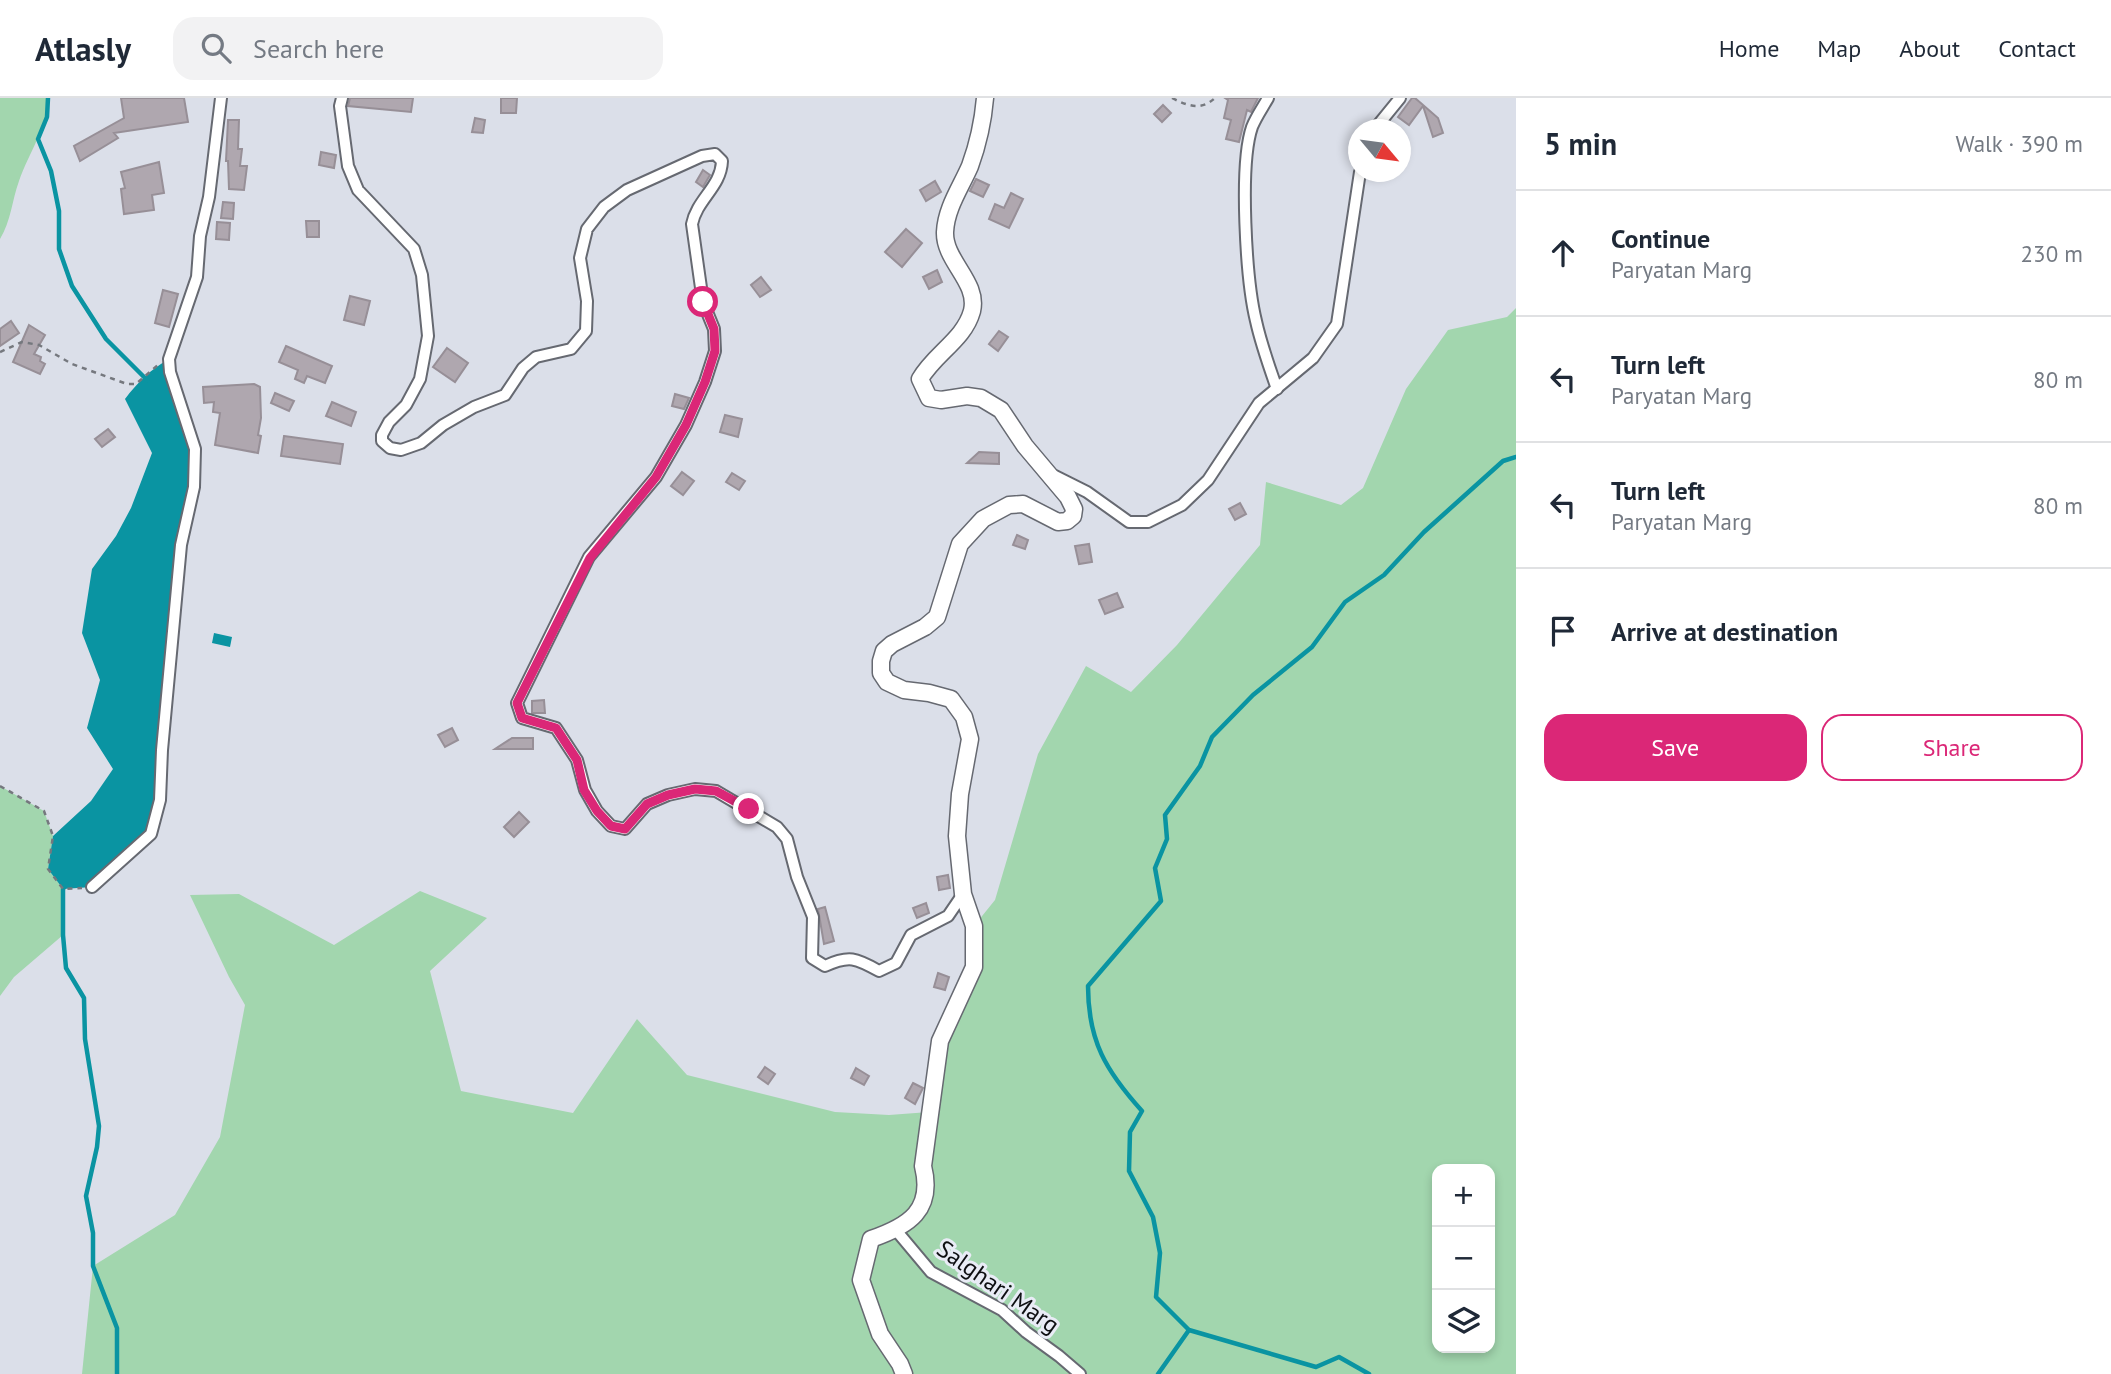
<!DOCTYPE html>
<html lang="en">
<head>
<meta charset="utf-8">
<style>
  body { margin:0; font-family:"PT Sans",sans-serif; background:#f2f2f3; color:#1f2937 }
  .controls { position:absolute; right:21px; bottom:21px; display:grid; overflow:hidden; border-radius:14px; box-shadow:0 4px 10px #0003 }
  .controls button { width:63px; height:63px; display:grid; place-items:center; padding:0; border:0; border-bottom:2px solid #e0e1e3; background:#fff; color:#1f2937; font:35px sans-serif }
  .compass { position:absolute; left:1348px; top:21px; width:63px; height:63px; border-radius:50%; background:#fff; box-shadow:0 4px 10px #0003; rotate:119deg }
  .stop { position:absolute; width:21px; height:21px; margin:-16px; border:5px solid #db2777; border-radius:50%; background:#fff }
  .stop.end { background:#db2777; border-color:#fff; box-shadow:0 2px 7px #0008 }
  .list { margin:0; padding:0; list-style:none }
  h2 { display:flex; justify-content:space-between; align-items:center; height:91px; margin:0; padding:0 28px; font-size:30px }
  h2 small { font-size:23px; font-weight:400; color:#747a83 }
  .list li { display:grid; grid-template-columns:46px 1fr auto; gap:21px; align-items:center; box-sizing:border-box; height:126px; padding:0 28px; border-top:2px solid #e0e1e3 }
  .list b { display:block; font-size:26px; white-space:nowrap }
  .list p { margin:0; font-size:23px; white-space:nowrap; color:#747a83 }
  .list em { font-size:23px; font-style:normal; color:#747a83 }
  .actions { display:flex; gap:14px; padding:21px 28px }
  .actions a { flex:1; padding:16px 0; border:2px solid #db2777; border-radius:21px; text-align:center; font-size:24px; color:#db2777 }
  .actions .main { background:#db2777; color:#fff }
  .icon { flex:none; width:38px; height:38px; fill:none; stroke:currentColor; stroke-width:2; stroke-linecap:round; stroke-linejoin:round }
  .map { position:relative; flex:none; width:1516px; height:1276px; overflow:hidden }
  header { display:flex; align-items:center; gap:42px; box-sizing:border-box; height:98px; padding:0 35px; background:#fff; border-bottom:2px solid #e0e1e3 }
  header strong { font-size:33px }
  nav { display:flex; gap:38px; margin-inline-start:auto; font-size:24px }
  .search { width:490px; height:63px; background:#f2f2f3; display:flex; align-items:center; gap:18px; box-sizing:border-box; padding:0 24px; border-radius:21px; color:#747a83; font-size:26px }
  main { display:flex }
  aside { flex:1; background:#fff }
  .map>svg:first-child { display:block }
  .green { fill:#a2d6ae; fill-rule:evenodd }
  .water { fill:#0a94a2 }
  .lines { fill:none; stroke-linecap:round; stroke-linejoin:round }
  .stream { stroke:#0a94a2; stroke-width:4.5 }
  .building { fill:#afa7af; stroke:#978f97; stroke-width:2 }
  .street-casing { stroke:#666971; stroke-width:14 }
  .secondary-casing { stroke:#666971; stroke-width:19 }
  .path { stroke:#75787e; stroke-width:2.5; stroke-dasharray:5 5; stroke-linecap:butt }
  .street { stroke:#fff; stroke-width:10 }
  .secondary { stroke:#fff; stroke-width:16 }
  .route { stroke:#db2777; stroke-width:9 }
  .labels { text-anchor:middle; stroke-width:6; stroke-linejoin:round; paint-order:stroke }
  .street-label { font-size:24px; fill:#0e0f12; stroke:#e9ecf6 }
</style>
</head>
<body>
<header>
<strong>Atlasly</strong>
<div class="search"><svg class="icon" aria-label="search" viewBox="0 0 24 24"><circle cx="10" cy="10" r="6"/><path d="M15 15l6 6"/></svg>Search here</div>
<nav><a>Home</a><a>Map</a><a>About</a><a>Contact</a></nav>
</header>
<main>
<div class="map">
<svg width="1516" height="1276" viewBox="0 0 1516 1276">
  <rect width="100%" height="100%" fill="#dbdfe9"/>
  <g class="green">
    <path d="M0,0H48C47,31 29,54 19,83C12,102 11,123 0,141Z"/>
    <path d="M1516,210V1276H82L93,1168L175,1117L220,1039L245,907L229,879L190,797L239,796L334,847L420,793L487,820L430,873L461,993L573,1015L637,921L687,977L835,1014L889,1017L929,1014L940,943L974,869V828L995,802L1038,656L1086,568L1131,594L1177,547L1260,447L1266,384L1341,407L1363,390L1406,291L1448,232L1507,219ZM1437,1071H1490V1250H1437Z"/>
    <path d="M0,688L44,713L53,738L48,771L63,791V837L14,879L0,898Z"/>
  </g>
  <g class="water">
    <path d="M169,261L195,351L181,447L162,652L151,736L92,789L63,791L48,771L53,738L91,703L113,671L87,630L100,582L82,535L92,471L116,438L131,410L152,355L125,301C137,285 151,271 169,261Z"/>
    <path d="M214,535L232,539L230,549L212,545Z"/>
  </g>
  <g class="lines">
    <g class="stream">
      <path d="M48,0L47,19L38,41L51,73L59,113V151L72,188L106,241L147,282"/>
      <path d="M66,786L63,791V837L66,870L84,900L85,941L99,1028L97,1049L86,1098L93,1135V1168L117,1230V1276"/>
      <path d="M1158,1276L1189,1232"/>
      <path d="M1369,1276L1339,1259L1316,1269L1189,1232L1156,1199L1160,1155L1153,1119L1129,1073L1130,1034L1142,1013C1106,973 1088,943 1088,888L1161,803L1155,770L1167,741L1165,717L1200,668L1212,639L1253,597L1312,549L1345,504L1384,477L1424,434L1503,363L1516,359"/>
    </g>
  </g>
  <g class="building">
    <path d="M121,0H184L188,24L114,35L118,40L80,63L74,48L124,20Z"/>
    <path d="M350,0H413L411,14L348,8Z"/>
    <path d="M501,0H517L516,15H501Z"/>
    <path d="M1225,0H1258L1251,14L1247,12L1239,44L1226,41L1231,22L1224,20L1228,2Z"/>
    <path d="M1412,0H1415L1438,20L1443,35L1433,39L1423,8L1409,27L1398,19Z"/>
    <path d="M1163,7L1171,15L1162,24L1154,16Z"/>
    <path d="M475,20L485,22L483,35L472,34Z"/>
    <path d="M228,22H239L238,51H242L240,68H247L244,92L229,91L228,63H226Z"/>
    <path d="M321,54L336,57L334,70L319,67Z"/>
    <path d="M159,64L164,95L152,97L154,112L124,116L121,91L125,90L121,74Z"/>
    <path d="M703,72L710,77L703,89L696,84Z"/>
    <path d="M976,81L989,87L983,99L970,93Z"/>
    <path d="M935,83L941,94L926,103L920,92Z"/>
    <path d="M1011,95L1023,101L1009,130L989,121L995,106L1004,110Z"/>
    <path d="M223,104L234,105L233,121L221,120Z"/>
    <path d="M306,123H319V139H307Z"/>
    <path d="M217,124L230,125L229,142L216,141Z"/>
    <path d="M906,131L922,145L902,169L885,154Z"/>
    <path d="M937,172L942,184L929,191L923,179Z"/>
    <path d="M761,179L771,192L760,199L751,187Z"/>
    <path d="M163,192L178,196L169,229L155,225Z"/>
    <path d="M350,198L370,203L364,227L344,222Z"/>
    <path d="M11,223L19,235L0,248V231Z"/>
    <path d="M29,227L45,237L34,256L41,259L40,263L45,266L40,276L13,264Z"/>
    <path d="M999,233L1008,239L998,253L989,246Z"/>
    <path d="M286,248L332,268L325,285L307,278L304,285L295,281L298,272L279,264Z"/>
    <path d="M447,250L468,265L455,284L433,269Z"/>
    <path d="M254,286L260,289L261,320L258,337L261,338L258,355L215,347L220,315L213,314L214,304L204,305L203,289Z"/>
    <path d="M275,295L294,303L289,313L271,305Z"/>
    <path d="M675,296L689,300L684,311L672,308Z"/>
    <path d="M332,304L356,314L351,328L326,318Z"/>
    <path d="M725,317L742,321L738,339L720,334Z"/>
    <path d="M108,331L115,339L102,349L95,341Z"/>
    <path d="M284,338L343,346L340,366L281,358Z"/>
    <path d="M979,354L999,355V366L967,365Z"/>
    <path d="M682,374L694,383L683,397L671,388Z"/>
    <path d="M732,375L745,383L739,392L726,384Z"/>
    <path d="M1240,405L1246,416L1235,422L1229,411Z"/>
    <path d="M1017,437L1028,442L1025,451L1013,447Z"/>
    <path d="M1089,446L1092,464L1079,466L1075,448Z"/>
    <path d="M1117,495L1123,509L1105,516L1099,502Z"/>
    <path d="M544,602L545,615H532V603Z"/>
    <path d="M452,630L458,642L445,649L438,637Z"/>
    <path d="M512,640H533V651H495Z"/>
    <path d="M519,714L529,724L514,739L504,729Z"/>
    <path d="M948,777L950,790L939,792L937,779Z"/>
    <path d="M926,805L929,815L917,820L913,810Z"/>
    <path d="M825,809L834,843L824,846L818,811Z"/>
    <path d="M938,875L949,879L945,892L934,889Z"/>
    <path d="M765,969L775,976L768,986L758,979Z"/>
    <path d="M856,970L869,978L864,987L851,980Z"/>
    <path d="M913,985L923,990L915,1006L905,1000Z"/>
  </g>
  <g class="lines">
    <defs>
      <g id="street">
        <path d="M342,0L340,8L348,68L358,92L414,151L422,177L428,238L420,281L406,307L389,324L382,337V343L390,350L401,352L421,345L443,327L474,309L505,297L523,270L536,259L571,251L586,233L587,203L580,160L587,131L604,109L627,92L702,58L715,56L722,63C721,89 697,101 692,126L703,204L714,231L715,253L705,284L686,327L656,379L589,459L517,605L522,620L556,630L577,662L585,692L597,713L611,728L625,731L647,706L668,697L695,691L716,693L777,729L787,741L797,779L813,819L812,860L825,868C849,857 856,860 879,873L896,865L911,837L948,818L963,796"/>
        <path d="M1268,0C1263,9 1256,19 1252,29C1239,67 1246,182 1256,223C1261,246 1269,268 1277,291"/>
        <path d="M1374,32L1400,0"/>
        <path d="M1055,378L1087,394L1129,424H1148L1182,407L1208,382L1259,305L1313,260L1337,226L1360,74"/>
        <path d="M92,789L151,736L160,702L162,652L181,447L194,389L195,351L170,274L169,261L197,179L200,138L209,99L221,0"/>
        <path d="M895,1131L931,1174L1002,1212L1026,1234L1059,1258L1080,1276"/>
      </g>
      <path id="secondary" d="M904,1276L900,1266L880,1236L861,1182L871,1141C909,1128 934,1112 923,1068L940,943L974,869V828L963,796L957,738L960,696L970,641L964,619L951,601L929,595L904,592L887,584L881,575V563L884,553L892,546L925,529L937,519L960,446L983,421L1009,407L1023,406L1058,424L1067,423L1073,418L1074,411L1068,399L1025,348L1001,312L981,300L967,298L941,302L929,300L920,281C935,255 964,242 972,213C979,184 944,163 945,134C946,110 961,89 970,68C978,46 983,24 985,0"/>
    </defs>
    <use href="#street" class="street-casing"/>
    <use href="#secondary" class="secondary-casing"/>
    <g class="path">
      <path d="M1172,0C1188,8 1201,13 1215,0"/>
      <path d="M0,254L22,244L39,247L72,266L127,286H136L159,266"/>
      <path d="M0,688L44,713L53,738L48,771L63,791L82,790"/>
    </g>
    <use href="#street" class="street"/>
    <use href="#secondary" class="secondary"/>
  </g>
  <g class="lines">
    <path class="route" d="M703,204L714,231L715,253L705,284L686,327L656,379L590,460L517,605L522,620L556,630L577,662L584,692L597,713L611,728L625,731L647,706L668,697L695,691L716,693L749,711"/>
  </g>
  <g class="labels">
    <g class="street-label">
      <text transform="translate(998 1189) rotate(35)" y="8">Salghari Marg</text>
    </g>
  </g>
</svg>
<div class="controls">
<button>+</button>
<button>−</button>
<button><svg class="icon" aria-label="layers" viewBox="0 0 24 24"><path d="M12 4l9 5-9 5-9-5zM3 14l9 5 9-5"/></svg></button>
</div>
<svg class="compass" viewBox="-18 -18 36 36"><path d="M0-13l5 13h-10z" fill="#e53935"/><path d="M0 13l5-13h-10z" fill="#747a83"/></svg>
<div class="stop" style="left:703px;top:204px"></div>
<div class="stop end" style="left:749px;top:711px"></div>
</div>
<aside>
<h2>5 min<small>Walk · 390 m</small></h2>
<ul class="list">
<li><svg class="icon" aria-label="ahead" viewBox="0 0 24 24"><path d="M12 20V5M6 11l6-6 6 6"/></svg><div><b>Continue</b><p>Paryatan Marg</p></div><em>230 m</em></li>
<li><svg class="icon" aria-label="left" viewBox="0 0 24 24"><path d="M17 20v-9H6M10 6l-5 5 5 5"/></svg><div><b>Turn left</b><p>Paryatan Marg</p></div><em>80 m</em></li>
<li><svg class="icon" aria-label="left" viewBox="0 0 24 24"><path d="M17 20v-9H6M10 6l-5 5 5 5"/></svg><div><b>Turn left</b><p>Paryatan Marg</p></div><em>80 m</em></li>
<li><svg class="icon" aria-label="arrive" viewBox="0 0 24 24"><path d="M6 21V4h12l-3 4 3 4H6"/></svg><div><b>Arrive at destination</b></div></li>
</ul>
<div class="actions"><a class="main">Save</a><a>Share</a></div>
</aside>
</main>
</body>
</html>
